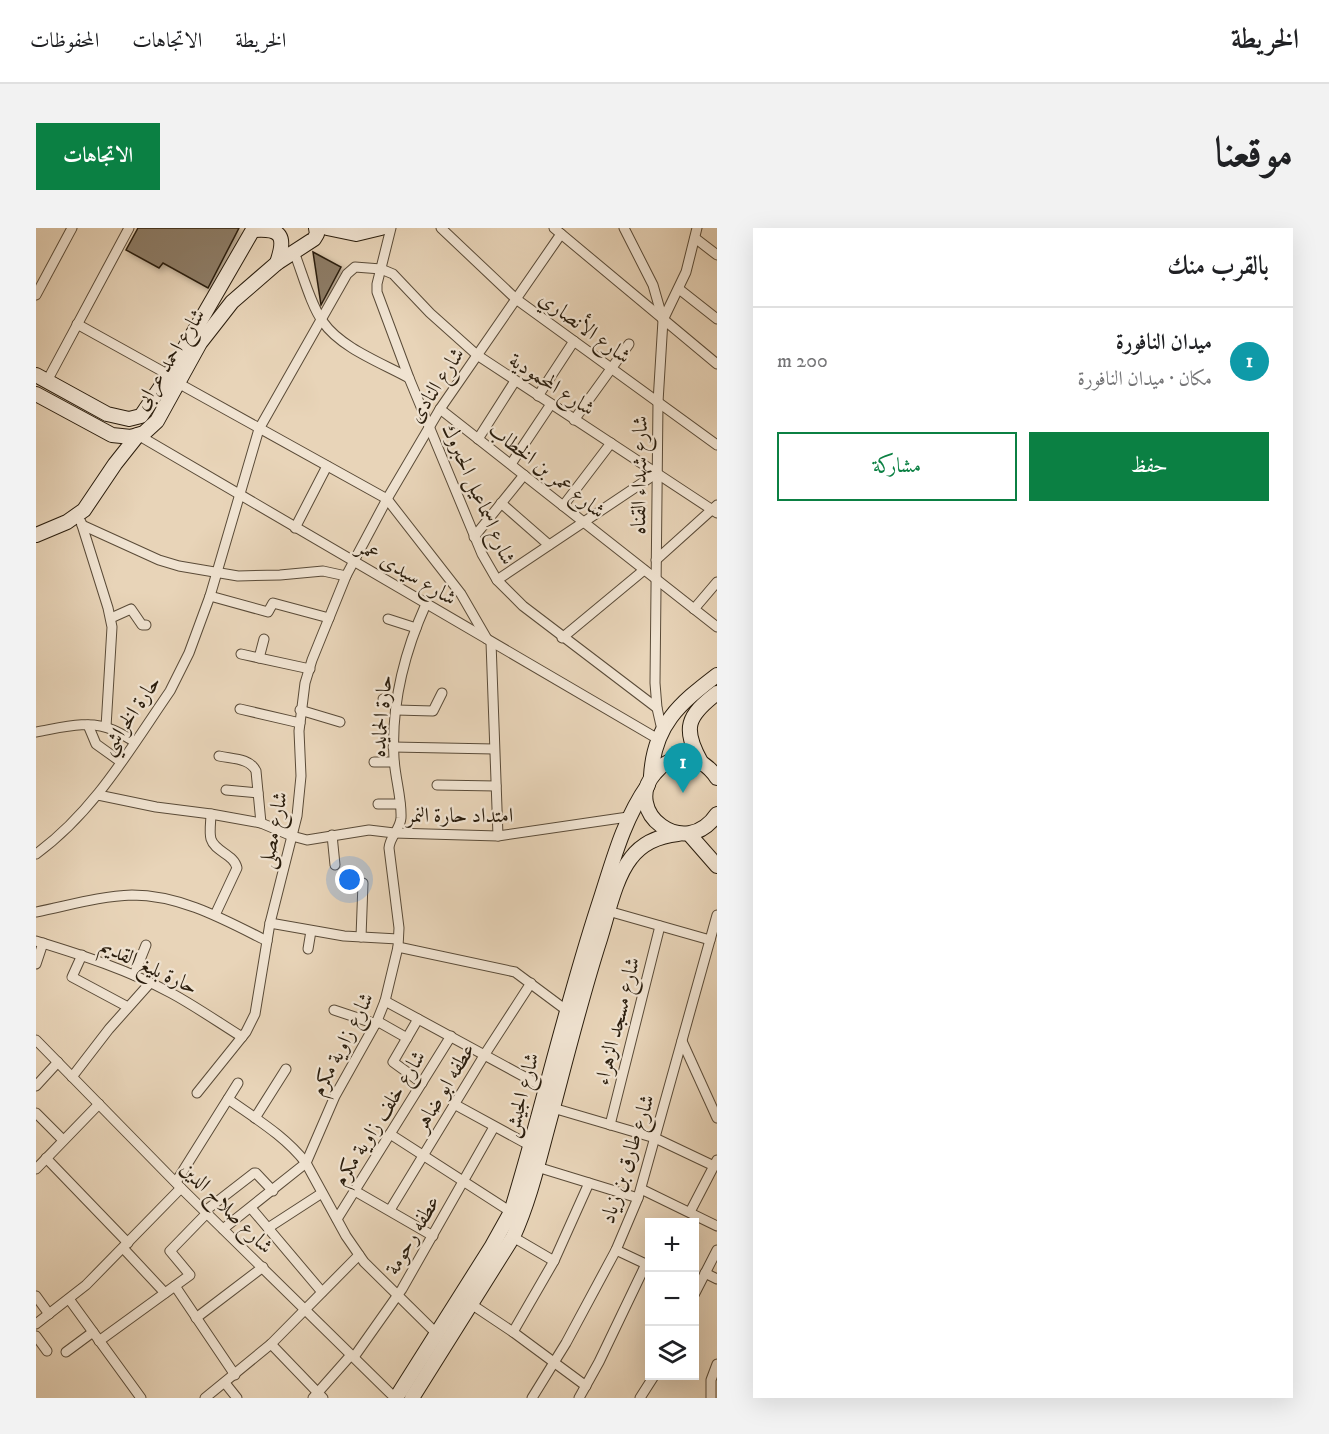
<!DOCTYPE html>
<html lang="ar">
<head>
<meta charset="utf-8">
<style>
  body { margin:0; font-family:"IM FELL DW Pica",Amiri,serif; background:#f2f2f2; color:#202124; direction:rtl }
  .controls { position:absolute; right:18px; bottom:18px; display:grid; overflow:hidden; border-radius:0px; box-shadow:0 6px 24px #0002 }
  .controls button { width:54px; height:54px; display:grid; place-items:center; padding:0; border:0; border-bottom:2px solid #e0e0e0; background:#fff; color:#202124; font:30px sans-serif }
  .you { position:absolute; left:314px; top:652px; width:21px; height:21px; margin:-15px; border:4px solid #fff; border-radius:50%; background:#1a73e8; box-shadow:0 0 0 9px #1a73e833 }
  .badge { display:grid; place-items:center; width:39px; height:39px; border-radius:50%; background:#0b8043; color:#fff; font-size:20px; font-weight:700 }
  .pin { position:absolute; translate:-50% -50px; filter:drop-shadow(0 2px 3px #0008) }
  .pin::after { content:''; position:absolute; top:32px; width:21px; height:18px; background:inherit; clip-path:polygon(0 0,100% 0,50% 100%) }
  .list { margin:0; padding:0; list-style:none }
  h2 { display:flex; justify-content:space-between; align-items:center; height:78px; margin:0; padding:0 24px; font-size:26px }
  h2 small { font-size:20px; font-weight:400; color:#757577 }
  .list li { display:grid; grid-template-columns:39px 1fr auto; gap:18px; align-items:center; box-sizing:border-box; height:108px; padding:0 24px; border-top:2px solid #e0e0e0 }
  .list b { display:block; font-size:22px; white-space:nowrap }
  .list p { margin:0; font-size:20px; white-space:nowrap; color:#757577 }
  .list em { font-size:20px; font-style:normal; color:#757577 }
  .actions { display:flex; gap:12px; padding:18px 24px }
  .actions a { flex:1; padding:14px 0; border:2px solid #0b8043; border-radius:0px; text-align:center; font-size:21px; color:#0b8043 }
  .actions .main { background:#0b8043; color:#fff }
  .icon { flex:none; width:33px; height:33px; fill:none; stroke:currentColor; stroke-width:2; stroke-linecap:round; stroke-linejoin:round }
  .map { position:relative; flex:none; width:681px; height:1170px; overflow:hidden; direction:ltr; border-radius:0px }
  header { display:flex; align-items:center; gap:36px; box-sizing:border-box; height:84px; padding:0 30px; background:#fff; border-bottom:2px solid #e0e0e0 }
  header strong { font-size:28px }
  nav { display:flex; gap:33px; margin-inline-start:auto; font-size:21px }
  .intro { display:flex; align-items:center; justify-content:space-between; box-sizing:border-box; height:144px; padding:0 36px }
  h1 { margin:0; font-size:42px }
  .button { padding:15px 27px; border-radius:0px; background:#0b8043; color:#fff; font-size:21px; font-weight:700 }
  main { display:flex; gap:36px; padding:0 36px }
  aside { flex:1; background:#fff; border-radius:0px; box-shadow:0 6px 24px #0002 }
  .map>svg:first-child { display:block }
  .building { fill:#8d7c66; stroke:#2a1d0d; stroke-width:1.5; filter:url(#shadow) }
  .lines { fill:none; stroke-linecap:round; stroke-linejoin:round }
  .street-casing { stroke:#5a4b38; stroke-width:11 }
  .secondary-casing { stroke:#2a1d0d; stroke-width:16 }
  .street { stroke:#f0e3d1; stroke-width:9 }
  .secondary { stroke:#f0e3d1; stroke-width:14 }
  .labels { text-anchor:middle; stroke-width:4.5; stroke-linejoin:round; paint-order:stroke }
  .street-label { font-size:21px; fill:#2a1d0d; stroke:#f0e3d1 }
</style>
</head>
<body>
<header>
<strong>الخريطة</strong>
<nav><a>الخريطة</a><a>الاتجاهات</a><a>المحفوظات</a></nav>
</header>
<div class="intro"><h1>موقعنا</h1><a class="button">الاتجاهات</a></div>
<main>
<aside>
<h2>بالقرب منك<small></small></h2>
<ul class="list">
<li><span class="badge" style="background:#0f9aa8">1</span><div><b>ميدان النافورة</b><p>مكان · ميدان النافورة</p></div><em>200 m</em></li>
</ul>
<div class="actions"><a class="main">حفظ</a><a>مشاركة</a></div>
</aside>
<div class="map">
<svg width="681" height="1170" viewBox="0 0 681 1170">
  <defs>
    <filter id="shadow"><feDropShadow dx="3" dy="3" stdDeviation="3" flood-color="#0004"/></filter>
  </defs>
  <rect width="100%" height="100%" fill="#e8d4b8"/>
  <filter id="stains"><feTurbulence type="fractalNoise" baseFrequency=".00333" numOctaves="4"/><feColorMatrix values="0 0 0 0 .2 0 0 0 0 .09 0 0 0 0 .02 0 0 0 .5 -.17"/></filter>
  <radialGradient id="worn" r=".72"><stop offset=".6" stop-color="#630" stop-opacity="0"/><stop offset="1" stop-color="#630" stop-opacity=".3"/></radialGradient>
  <g class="building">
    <path d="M102,0H203L172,60L127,35L123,40L90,22Z"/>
    <path d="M277,24L305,39L285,77Z"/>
  </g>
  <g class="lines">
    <defs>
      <g id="street">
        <path d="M355,0L341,56V64L373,150L446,326L461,352L487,378L621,480"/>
        <path d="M405,0L480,71L681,217"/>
        <path d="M518,0L681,136"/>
        <path d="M588,0L617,57L627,92L622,174L619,455L621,480L626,502"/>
        <path d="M659,10L681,27"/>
        <path d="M258,24C266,44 275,78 287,94C305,120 346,135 373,150"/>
        <path d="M643,61L681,91"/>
        <path d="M0,67L36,0"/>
        <path d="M627,92L650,44L661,0"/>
        <path d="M41,96L133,147"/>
        <path d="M11,153L93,0"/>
        <path d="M142,155L351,271L425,366L451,411"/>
        <path d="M502,168L538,113"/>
        <path d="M404,181L681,399"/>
        <path d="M538,192L593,116"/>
        <path d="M102,207L622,511"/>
        <path d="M442,211L479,153"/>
        <path d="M475,236L515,176"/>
        <path d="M465,275L513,317"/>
        <path d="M527,278L575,215"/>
        <path d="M45,294L72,380L76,399L70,499"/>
        <path d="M46,297L123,332L143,338L202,348L244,347L287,343L310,348"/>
        <path d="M259,300L291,238"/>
        <path d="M438,309L488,247"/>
        <path d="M620,332L681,277"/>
        <path d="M461,352L621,245"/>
        <path d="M174,368L232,384L237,375L293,390"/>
        <path d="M658,381L681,354"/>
        <path d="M75,390L95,381L106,397H110"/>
        <path d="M352,391L380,400"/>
        <path d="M526,410L608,342"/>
        <path d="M455,414L462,608"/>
        <path d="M205,426L274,441"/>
        <path d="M223,430L228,411"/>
        <path d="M347,471L360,475"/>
        <path d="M204,481L264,495"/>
        <path d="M264,482L304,494"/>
        <path d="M360,482L397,483L406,465"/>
        <path d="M52,497L60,516L85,534"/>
        <path d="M0,504C24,500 54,491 77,502C85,505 92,510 99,514"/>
        <path d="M357,519L458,521"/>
        <path d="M183,528C196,531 214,530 220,543L225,595"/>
        <path d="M338,534H358"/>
        <path d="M401,557L460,558"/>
        <path d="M190,562L222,565"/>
        <path d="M62,567L120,579L175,586L225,595L256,608L271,612L333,602L358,605L462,608L592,589"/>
        <path d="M342,576H364"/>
        <path d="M175,586C175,593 173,604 175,611C179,624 198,626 201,640L179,687"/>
        <path d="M296,607L299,637"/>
        <path d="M0,626C58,584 94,521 134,463L153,425L174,368L223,201L311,46L319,39L345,41L357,46L394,85L441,127L681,285"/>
        <path d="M572,683L674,712"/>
        <path d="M0,684C31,678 64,668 96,667C145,667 189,692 231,713"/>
        <path d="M234,695L308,708L362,711"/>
        <path d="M325,709L327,655"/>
        <path d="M0,713C46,727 92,742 135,765C159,778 182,794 206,809"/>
        <path d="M362,719L479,744L530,782"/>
        <path d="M272,721L275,703"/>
        <path d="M46,727L36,749L92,779"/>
        <path d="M0,736L7,715"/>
        <path d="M98,747L110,717"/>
        <path d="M349,773L509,860"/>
        <path d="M298,782L340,796"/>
        <path d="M382,791L357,834L386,855"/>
        <path d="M341,793L371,810"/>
        <path d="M0,812L145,960L359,1170"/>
        <path d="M646,813L681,890"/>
        <path d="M36,849L73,801L114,755"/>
        <path d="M0,858L22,834"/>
        <path d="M161,865L210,804L219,786L234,695L261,588L265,548L263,503L269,455L276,432L310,348L351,271L404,181L525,6"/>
        <path d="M192,871C220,891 249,908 270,935L310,1008L328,1034L401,1106"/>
        <path d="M418,876L493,917"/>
        <path d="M517,880L619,910L678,938"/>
        <path d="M0,885L27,912"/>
        <path d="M219,890L250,841"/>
        <path d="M574,897L624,698"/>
        <path d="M354,906L475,984"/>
        <path d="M10,930L92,1015"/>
        <path d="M501,939L602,970"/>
        <path d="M0,941L63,876"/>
        <path d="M140,954L202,855"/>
        <path d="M605,961L681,998"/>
        <path d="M319,963L397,1008"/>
        <path d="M215,980L286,1064"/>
        <path d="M354,982L449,826L495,755"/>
        <path d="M169,983L218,945H220L237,963"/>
        <path d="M654,984L681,932"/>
        <path d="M301,991L415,808"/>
        <path d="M232,1000L286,965"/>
        <path d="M187,1001L270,935L299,868L341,793L349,773L362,719L363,700L353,620C354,608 364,602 365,590C366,571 359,550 358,530C355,476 368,425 390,376"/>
        <path d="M477,1009L518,1033"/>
        <path d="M87,1020L129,1065"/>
        <path d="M580,1022L614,1038"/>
        <path d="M669,1045L681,1051"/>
        <path d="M139,1058L199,1147"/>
        <path d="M658,1067L681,1022"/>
        <path d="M0,1068L13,1086"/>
        <path d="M33,1071L105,1170"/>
        <path d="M435,1076L477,1104L550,1158"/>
        <path d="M160,1090L227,1039"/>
        <path d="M0,1096L50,1057L145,960"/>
        <path d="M477,1104L518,1033L553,955"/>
        <path d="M0,1108L11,1123"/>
        <path d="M63,1113L154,1047L134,1023L171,985"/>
        <path d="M235,1116L287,1170"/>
        <path d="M30,1124L57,1104"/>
        <path d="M318,1129L366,1061L458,899"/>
        <path d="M189,1155L201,1170"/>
        <path d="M169,1170L235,1116L323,1027"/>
        <path d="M277,1170L315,1127"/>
        <path d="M496,1170L530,1115L580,1022L602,970L681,687"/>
        <path d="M543,1170L563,1134L610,1036"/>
        <path d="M604,1170L618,1148"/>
        <path d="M675,1170V1152L681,1136"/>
      </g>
      <g id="secondary">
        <path d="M291,0L320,6L345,0"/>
        <path d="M217,2C246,0 250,8 241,35"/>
        <path d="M0,147L71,186L93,191L105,188L133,147L218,0"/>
        <path d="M0,166L76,207L95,209L108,205L121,193L164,115L196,74L241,35L278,11L281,6L280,0"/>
        <path d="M0,307L31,294L48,282L79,236L102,207"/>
        <path d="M665,534C646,500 651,488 681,465"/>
        <path d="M615,548C618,497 643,476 681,447"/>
        <path d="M681,550C673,538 662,530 647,530C635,531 626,536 619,545C585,583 649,634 681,586"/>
        <path d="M653,606L681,638"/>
        <path d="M360,1170L456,1018L475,984C506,883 529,780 562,679C576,637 586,594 612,557"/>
        <path d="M376,1170L477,1009C494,972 503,931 514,891C530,831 545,770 564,711C572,686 579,650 595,630C607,614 623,608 642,606"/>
      </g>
    </defs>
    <use href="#street" class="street-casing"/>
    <use href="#secondary" class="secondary-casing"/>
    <use href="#street" class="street"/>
    <use href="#secondary" class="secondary"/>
  </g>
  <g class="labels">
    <g class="street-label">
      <text transform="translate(549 99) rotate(36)" y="7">شارع الأنصاري</text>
      <text transform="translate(133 131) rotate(-58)" y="7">شارع احمد عرابى</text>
      <text transform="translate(516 156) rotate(33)" y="7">شارع المحمودية</text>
      <text transform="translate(400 157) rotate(-57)" y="7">شارع النادى</text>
      <text transform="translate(511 242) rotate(38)" y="7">شارع عمر بن الخطاب</text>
      <text transform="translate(603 247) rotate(-89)" y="7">شارع شهداء القناه</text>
      <text transform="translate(443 266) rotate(66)" y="7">شارع اسماعيل الحبروك</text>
      <text transform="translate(371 344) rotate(30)" y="7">شارع سيدى عمر</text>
      <text transform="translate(94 487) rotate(-56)" y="7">حارة الخراشي</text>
      <text transform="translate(345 488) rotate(-85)" y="7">حارة الحمايده</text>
      <text x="424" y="594">امتداد حارة النمر</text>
      <text transform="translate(237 602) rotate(-79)" y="7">شارع مصلى</text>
      <text transform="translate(113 738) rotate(25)" y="7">حارة بليغ القديم</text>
      <text transform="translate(581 793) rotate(-76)" y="7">شارع مسجد الزهراء</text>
      <text transform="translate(306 816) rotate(-63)" y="7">شارع زاوية مكرم</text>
      <text transform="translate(408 859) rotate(-59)" y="7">عطفه ابو ضاهر</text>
      <text transform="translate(485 867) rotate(-75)" y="7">شارع الجيش</text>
      <text transform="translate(343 890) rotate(-58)" y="7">شارع خلف زاوية مكرم</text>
      <text transform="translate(591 931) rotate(-72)" y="7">شارع طارق بن زياد</text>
      <text transform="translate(191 979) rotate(45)" y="7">شارع صلاح الدين</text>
      <text transform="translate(376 1007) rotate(-60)" y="7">عطفه رحومة</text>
    </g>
  </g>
  <rect width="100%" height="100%" filter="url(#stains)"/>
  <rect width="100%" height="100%" fill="url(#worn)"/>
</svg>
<div class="controls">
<button>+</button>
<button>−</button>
<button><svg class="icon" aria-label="layers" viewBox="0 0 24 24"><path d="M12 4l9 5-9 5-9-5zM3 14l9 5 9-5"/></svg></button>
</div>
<div class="you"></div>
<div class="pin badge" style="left:647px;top:565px;background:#0f9aa8">1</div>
</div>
</main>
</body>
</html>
